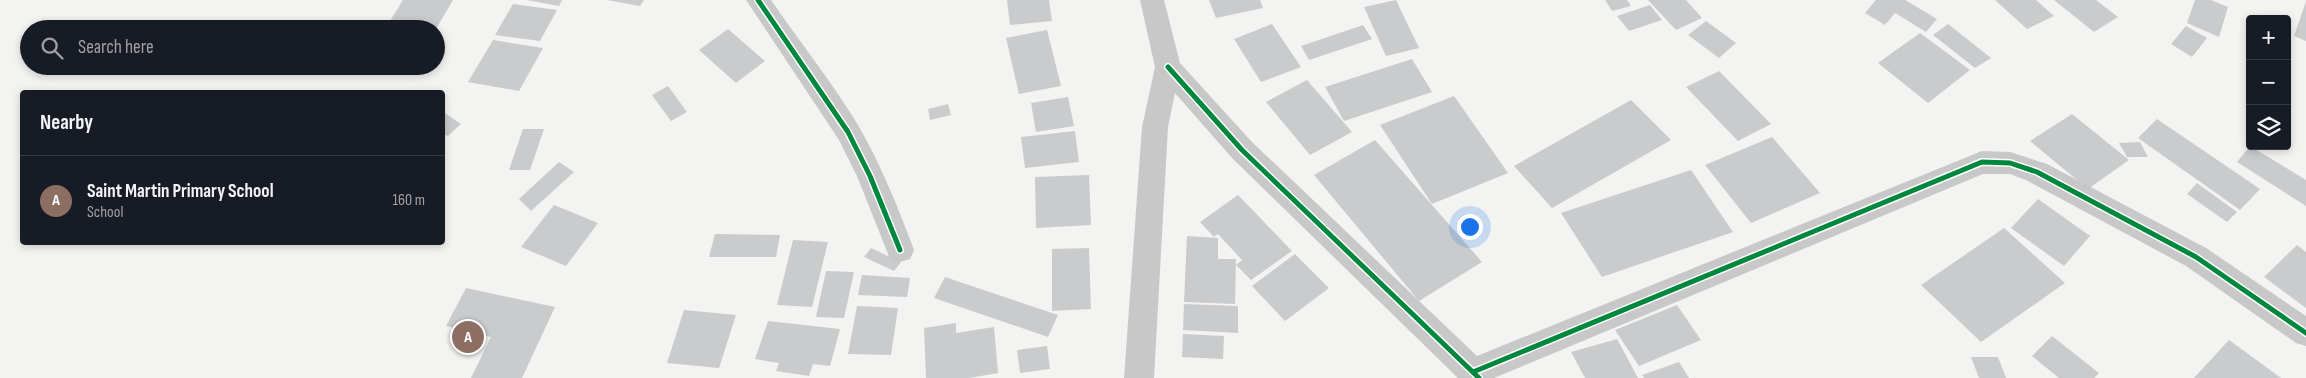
<!DOCTYPE html>
<html lang="en">
<head>
<meta charset="utf-8">
<style>
  body { margin:0; font-family:"Sofia Sans Condensed",sans-serif; background:#242831; color:#f1f3f6 }
  .controls { position:absolute; right:15px; top:15px; display:grid; overflow:hidden; border-radius:5px; box-shadow:0 2px 8px #0003 }
  .controls button { width:45px; height:45px; display:grid; place-items:center; padding:0; border:0; border-bottom:1px solid #363941; background:#171b24; color:#f1f3f6; font:25px sans-serif }
  .you { position:absolute; left:1469px; top:226px; width:18px; height:18px; margin:-12px; border:4px solid #fff; border-radius:50%; background:#1a73e8; box-shadow:0 0 0 8px #1a73e833 }
  .badge { display:grid; place-items:center; width:32px; height:32px; border-radius:50%; background:#7c3aed; color:#fff; font-size:16px; font-weight:700 }
  .pin { position:absolute; translate:-50% -50%; border:2px solid #fff; box-shadow:0 1px 5px #0006 }
  .list { margin:0; padding:0; list-style:none }
  h2 { display:flex; justify-content:space-between; align-items:center; height:65px; margin:0; padding:0 20px; font-size:21px }
  h2 small { font-size:16px; font-weight:400; color:#9ea1a6 }
  .list li { display:grid; grid-template-columns:32px 1fr auto; gap:15px; align-items:center; box-sizing:border-box; height:90px; padding:0 20px; border-top:1px solid #363941 }
  .list b { display:block; font-size:19px; white-space:nowrap }
  .list p { margin:0; font-size:16px; white-space:nowrap; color:#9ea1a6 }
  .list em { font-size:16px; font-style:normal; color:#9ea1a6 }
  .icon { flex:none; width:28px; height:28px; fill:none; stroke:currentColor; stroke-width:2; stroke-linecap:round; stroke-linejoin:round }
  .map { position:relative; flex:none; width:2306px; height:378px; overflow:hidden }
  .search { position:absolute; background:#171b24; box-shadow:0 2px 8px #0003; left:20px; top:20px; width:425px; height:55px; display:flex; align-items:center; gap:12px; box-sizing:border-box; padding:0 18px; border-radius:28px; color:#9ea1a6; font-size:19px }
  .panel { position:absolute; background:#171b24; box-shadow:0 2px 8px #0003; left:20px; top:90px; width:425px; height:155px; border-radius:5px }
  .map>svg:first-child { display:block }
  .building { fill:#cacbcc }
  .lines { fill:none; stroke-linecap:round; stroke-linejoin:round }
  .minor { fill:#c8c8c9; fill-rule:evenodd }
  .cycleway-casing { stroke:#fff; stroke-width:8 }
  .cycleway { stroke:#00873e; stroke-width:5 }
</style>
</head>
<body>
<div class="map">
<svg width="2306" height="378" viewBox="0 0 2306 378">
  <rect width="100%" height="100%" fill="#f3f3f2"/>
  <g class="building">
    <path d="M403,0H453L436,29H385Z"/>
    <path d="M527,0H562L559,6Z"/>
    <path d="M607,0H644L640,6Z"/>
    <path d="M1007,0H1049L1052,21L1010,25Z"/>
    <path d="M1209,0H1260L1263,8L1216,18Z"/>
    <path d="M1396,0L1419,48L1386,56L1364,7Z"/>
    <path d="M1605,0H1627L1631,6L1612,11Z"/>
    <path d="M1648,0H1686L1702,18L1676,30Z"/>
    <path d="M1876,0H1905L1937,19L1926,32L1895,13L1885,25L1865,13Z"/>
    <path d="M1995,0H2036L2054,16L2027,29Z"/>
    <path d="M2054,0H2096L2118,17L2094,32Z"/>
    <path d="M2195,0H2211L2228,7L2219,37L2187,23Z"/>
    <path d="M2306,1V41L2294,36Z"/>
    <path d="M513,4L557,10L540,41L495,35Z"/>
    <path d="M1650,5L1662,20L1629,31L1617,16Z"/>
    <path d="M1706,21L1736,43L1719,58L1688,35Z"/>
    <path d="M1272,24L1301,67L1261,82L1234,39Z"/>
    <path d="M1948,24L1991,58L1975,68L1933,35Z"/>
    <path d="M1363,25L1372,39L1309,60L1301,46Z"/>
    <path d="M2186,26L2207,38L2192,57L2171,44Z"/>
    <path d="M728,29L765,61L736,83L699,50Z"/>
    <path d="M1047,30L1061,86L1019,94L1006,38Z"/>
    <path d="M1920,33L1970,70L1928,103L1878,63Z"/>
    <path d="M493,40L543,48L519,91L468,82Z"/>
    <path d="M1412,59L1432,92L1344,121L1325,87Z"/>
    <path d="M1719,71L1771,124L1738,141L1686,87Z"/>
    <path d="M1307,80L1352,132L1310,155L1266,102Z"/>
    <path d="M668,86L687,112L671,121L652,95Z"/>
    <path d="M1454,96L1508,173L1432,204L1380,125Z"/>
    <path d="M1068,97L1074,126L1036,132L1031,103Z"/>
    <path d="M1631,100L1671,140L1552,208L1514,166Z"/>
    <path d="M948,104L951,115L930,120L928,109Z"/>
    <path d="M442,111L461,124L448,136L442,133Z"/>
    <path d="M2072,114L2129,160L2088,189L2030,141Z"/>
    <path d="M2157,119L2260,189L2240,210L2138,138Z"/>
    <path d="M523,129H544L530,170H509Z"/>
    <path d="M1075,131L1079,162L1025,168L1021,137Z"/>
    <path d="M1772,137L1820,193L1751,223L1705,165Z"/>
    <path d="M1375,140L1482,262L1419,301L1314,175Z"/>
    <path d="M2140,142L2148,157H2127L2119,143Z"/>
    <path d="M2250,146L2306,180V206L2237,162Z"/>
    <path d="M559,162L574,172L531,211L519,199Z"/>
    <path d="M1691,170L1733,232L1602,277L1561,213Z"/>
    <path d="M1089,175L1091,225L1036,228L1035,177Z"/>
    <path d="M2197,183L2237,212L2227,222L2187,194Z"/>
    <path d="M1238,195L1292,251L1251,280L1236,265L1242,260L1218,234L1214,237L1200,222Z"/>
    <path d="M2038,199L2090,236L2064,266L2011,228Z"/>
    <path d="M554,205L598,223L566,266L521,247Z"/>
    <path d="M2004,228L2065,283L1981,342L1921,285Z"/>
    <path d="M715,234L780,235L776,257H709Z"/>
    <path d="M1187,236L1218,238V259H1236L1235,304L1184,302Z"/>
    <path d="M793,240L828,242L812,307L777,305Z"/>
    <path d="M2297,245L2306,252V308L2264,277Z"/>
    <path d="M871,248L901,262L894,271L864,257Z"/>
    <path d="M1089,248L1091,309L1052,311V249Z"/>
    <path d="M1295,254L1329,288L1285,321L1252,286Z"/>
    <path d="M826,271L854,272L844,318L816,317Z"/>
    <path d="M862,275L910,278L907,297L858,295Z"/>
    <path d="M945,277L1058,315L1048,337L934,298Z"/>
    <path d="M466,288L555,307L522,378H471L491,337L446,326Z"/>
    <path d="M1184,304L1238,306V333L1183,330Z"/>
    <path d="M1677,305L1701,340L1639,366L1615,330Z"/>
    <path d="M857,306L898,308L891,355L848,354Z"/>
    <path d="M684,310L736,315L719,368L667,363Z"/>
    <path d="M768,321L840,329L830,366L813,364L809,376L776,371L779,363L755,359Z"/>
    <path d="M956,323V333L994,327L998,373L969,378H926L924,328Z"/>
    <path d="M1183,334L1224,336L1223,359L1182,357Z"/>
    <path d="M2052,336L2099,373L2094,378H2059L2032,356Z"/>
    <path d="M1617,339L1638,378H1585L1571,352Z"/>
    <path d="M2229,340L2281,378H2194Z"/>
    <path d="M1047,346L1050,369L1020,373L1017,350Z"/>
    <path d="M1971,357H1998L2006,378H1979Z"/>
    <path d="M1679,362L1689,378H1644L1642,375Z"/>
  </g>
  <g class="lines">
    <g class="minor">
      <path d="M746,0H771C800,42 832,82 858,125C881,165 898,207 914,250L910,259L900,262L890,259L857,176L839,140Z"/>
      <path d="M1140,0H1164L1180,63L1252,142L1477,356L1982,151L2010,152L2047,164L2206,248L2306,316V346L2296,343L2186,266L2028,181L2010,174H1983L1494,378H1458L1232,158L1175,93L1168,127L1154,378H1124L1142,127L1155,67Z"/>
    </g>
    <defs>
      <g id="cycleway">
        <path d="M758,0L848,132L870,176L900,250"/>
        <path d="M1168,67L1242,150L1479,378"/>
        <path d="M1473,372L1982,162L2010,163L2037,172L2196,257L2306,333"/>
      </g>
    </defs>
    <use href="#cycleway" class="cycleway-casing"/>
    <use href="#cycleway" class="cycleway"/>
  </g>
</svg>
<div class="controls">
<button>+</button>
<button>−</button>
<button><svg class="icon" aria-label="layers" viewBox="0 0 24 24"><path d="M12 4l9 5-9 5-9-5zM3 14l9 5 9-5"/></svg></button>
</div>
<div class="you"></div>
<div class="pin badge" style="left:468px;top:337px;background:#8d6e63">A</div>
<div class="search"><svg class="icon" aria-label="search" viewBox="0 0 24 24"><circle cx="10" cy="10" r="6"/><path d="M15 15l6 6"/></svg>Search here</div>
<section class="panel">
<h2>Nearby<small></small></h2>
<ul class="list">
<li><span class="badge" style="background:#8d6e63">A</span><div><b>Saint Martin Primary School</b><p>School</p></div><em>160 m</em></li>
</ul>
</section>
</div>
</body>
</html>
